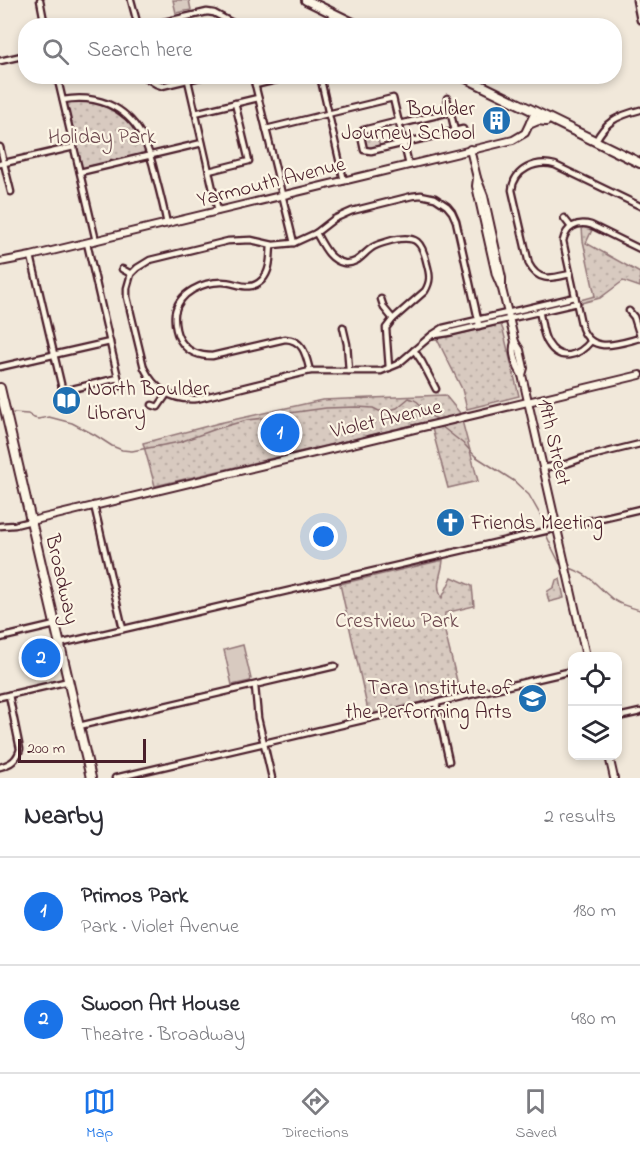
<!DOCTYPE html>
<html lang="en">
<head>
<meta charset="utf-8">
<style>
  body { margin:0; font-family:"Indie Flower",sans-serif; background:#f2f2f3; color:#2b2b33 }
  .controls { position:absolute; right:18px; bottom:18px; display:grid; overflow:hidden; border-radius:12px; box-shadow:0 3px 9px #0003 }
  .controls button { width:54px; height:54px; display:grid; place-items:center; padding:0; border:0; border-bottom:2px solid #e1e1e2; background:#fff; color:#2b2b33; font:30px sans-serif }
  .scale { position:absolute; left:18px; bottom:15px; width:128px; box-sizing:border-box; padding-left:6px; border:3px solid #4a1f2b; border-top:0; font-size:16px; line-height:21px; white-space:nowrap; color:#4a1f2b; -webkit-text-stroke:4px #fcf5e5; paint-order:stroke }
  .you { position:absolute; left:324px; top:537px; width:21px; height:21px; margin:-15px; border:4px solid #fff; border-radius:50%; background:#1a73e8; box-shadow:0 0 0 9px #1a73e833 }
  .badge { display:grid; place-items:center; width:39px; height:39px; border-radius:50%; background:#1a73e8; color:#fff; font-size:20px; font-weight:700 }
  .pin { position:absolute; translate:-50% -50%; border:3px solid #fff; box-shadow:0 2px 6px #0006 }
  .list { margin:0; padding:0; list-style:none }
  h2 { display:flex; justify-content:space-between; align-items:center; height:78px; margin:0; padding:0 24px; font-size:26px }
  h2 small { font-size:20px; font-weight:400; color:#7c7c81 }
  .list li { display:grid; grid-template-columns:39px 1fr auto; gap:18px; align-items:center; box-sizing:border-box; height:108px; padding:0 24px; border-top:2px solid #e1e1e2 }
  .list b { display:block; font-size:22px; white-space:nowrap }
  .list p { margin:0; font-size:20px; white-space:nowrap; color:#7c7c81 }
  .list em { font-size:20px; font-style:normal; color:#7c7c81 }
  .icon { flex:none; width:33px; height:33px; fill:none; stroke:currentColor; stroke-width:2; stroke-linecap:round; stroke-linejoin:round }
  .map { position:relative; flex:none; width:640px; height:778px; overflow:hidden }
  .search { position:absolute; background:#fff; box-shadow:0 3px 9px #0003; left:18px; right:18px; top:18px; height:66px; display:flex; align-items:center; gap:15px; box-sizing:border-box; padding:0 21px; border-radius:24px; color:#7c7c81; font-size:22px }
  .sheet { height:294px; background:#fff }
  nav { display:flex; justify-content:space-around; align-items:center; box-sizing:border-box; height:84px; border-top:2px solid #e1e1e2; background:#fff; font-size:16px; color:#7c7c81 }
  nav a { display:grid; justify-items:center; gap:3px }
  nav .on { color:#1a73e8 }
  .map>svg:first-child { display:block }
  .green { fill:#d8cac0; stroke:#917476; stroke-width:1.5 }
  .park { fill:url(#park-dots); stroke:#917476; stroke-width:1.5 }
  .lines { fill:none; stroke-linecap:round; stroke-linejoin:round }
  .stream { stroke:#8b6d6f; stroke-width:1.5 }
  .minor-casing { stroke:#4a1f2b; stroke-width:9 }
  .tertiary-casing { stroke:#4a1f2b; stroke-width:10 }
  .primary-casing { stroke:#4a1f2b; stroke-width:12 }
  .trunk-casing { stroke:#4a1f2b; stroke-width:12 }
  .minor { stroke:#fcf5e5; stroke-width:4.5 }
  .tertiary { stroke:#fcf5e5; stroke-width:6 }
  .primary { stroke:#fcf5e5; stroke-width:8 }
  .trunk { stroke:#fcf5e5; stroke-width:8 }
  .labels { text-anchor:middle; stroke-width:4.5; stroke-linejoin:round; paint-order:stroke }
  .poi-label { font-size:21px; fill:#4a1f2b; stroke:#fcf5e5; text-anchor:end }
  .park-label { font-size:21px; fill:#6e4a50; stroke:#fcf5e5 }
  .street-label { font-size:21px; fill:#4a1f2b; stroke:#fcf5e5 }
</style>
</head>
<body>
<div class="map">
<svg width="640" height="778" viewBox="0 0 640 778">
  <defs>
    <pattern id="park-dots" width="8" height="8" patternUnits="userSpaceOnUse" patternTransform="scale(1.5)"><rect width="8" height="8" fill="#d8cac0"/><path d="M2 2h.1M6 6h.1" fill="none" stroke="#bbada5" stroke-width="1.8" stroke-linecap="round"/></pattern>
  </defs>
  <rect width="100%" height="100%" fill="#f1e8da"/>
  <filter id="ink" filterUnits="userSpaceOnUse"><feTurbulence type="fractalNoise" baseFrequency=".0167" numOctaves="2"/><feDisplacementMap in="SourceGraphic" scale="12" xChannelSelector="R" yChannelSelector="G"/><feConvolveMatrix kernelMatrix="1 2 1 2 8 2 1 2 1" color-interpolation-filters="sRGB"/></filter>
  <g filter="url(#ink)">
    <g class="green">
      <path d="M173,0H189L191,10L176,13Z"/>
      <path d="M243,645L251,679L250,681L232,685L224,650Z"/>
    </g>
    <g class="park">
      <path d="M80,100C109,104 135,120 146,149L143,154L84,169L81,167L66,102Z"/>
      <path d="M375,129L380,147L369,150L366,148L363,137V133Z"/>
      <path d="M582,227L592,230L586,243L640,273V287L623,281L600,298L581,303L580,300L595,296L583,241Z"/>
      <path d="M498,325H501L503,330L519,396L467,409L462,389L437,339Z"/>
      <path d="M445,395L460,413L478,481L448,488L430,421L155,486L143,443L219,423L322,400Z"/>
      <path d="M443,560C442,575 434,584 442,598L452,577L472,586L474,606L445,613L444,628L460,693L369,715L340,584Z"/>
      <path d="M560,579L564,598L549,602L547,594L548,591L554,587L556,580Z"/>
    </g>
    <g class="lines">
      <g class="stream">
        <path d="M13,413L28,414L34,418L38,419L49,417L72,423L95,435L112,446L122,450L132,451L180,442L216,429L247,420L265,418L282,414L326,408L357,407L373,408L379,411L389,410L397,408L409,398C421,401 420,407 428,414C429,416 436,418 437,419"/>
        <path d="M441,426L465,445L475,456L514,481L529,495L542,518L545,527"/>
        <path d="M546,534L552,548L560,564"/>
        <path d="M570,568C591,576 594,583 609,596C617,604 629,607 640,610"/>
      </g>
      <defs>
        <g id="minor">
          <path d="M40,0L45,26"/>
          <path d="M131,0L138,26"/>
          <path d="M636,0L640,20"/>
          <path d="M147,26L207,12L214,13L238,26"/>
          <path d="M0,61L26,55"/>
          <path d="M57,76L96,241"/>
          <path d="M143,76L156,84L162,86L204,76"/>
          <path d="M187,76L218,211"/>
          <path d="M253,76L294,243"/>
          <path d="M320,76L344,181"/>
          <path d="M255,85L293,76"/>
          <path d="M447,98L455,131"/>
          <path d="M63,100C79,97 93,98 108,104C140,118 149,147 156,178C160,193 164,209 167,224"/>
          <path d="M195,113L258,98"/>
          <path d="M399,121L363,130L361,136L364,150L371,151L463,129"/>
          <path d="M400,124L450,112"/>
          <path d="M266,129L393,98L409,165"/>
          <path d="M595,142C606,121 617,116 640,110"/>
          <path d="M0,147L11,192"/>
          <path d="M0,164L74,147"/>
          <path d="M209,171L249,161L235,103"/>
          <path d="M80,172L202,143"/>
          <path d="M564,218L571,227"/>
          <path d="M316,233C323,245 329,260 344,263C359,265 364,251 375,246C381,243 387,242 393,240C417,235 422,242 427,264C430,275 431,281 425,291L393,319L386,328L389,368"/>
          <path d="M87,243L120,386"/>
          <path d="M271,245C270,256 271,271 262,280C249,293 237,282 222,282C203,282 179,292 175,313C174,323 176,336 183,344C190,353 200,356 212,356L285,339C304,340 306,356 310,371"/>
          <path d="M640,249L591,225C577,221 566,227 563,241L582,328C592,355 620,343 640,338"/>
          <path d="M31,256L62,388L64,390H68L118,378"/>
          <path d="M122,269L131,274"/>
          <path d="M570,274C552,278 539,283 529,264L512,190C514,169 536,160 555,165L640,206"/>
          <path d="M381,299L384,308L393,319"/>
          <path d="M539,311C542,321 542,335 548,343C560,363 579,356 591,341"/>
          <path d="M629,311L634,317L640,336"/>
          <path d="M479,326L478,319L456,221L452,212L447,206L435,198L421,195L412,196L352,211L334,219L316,233L294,243L273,245L251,240L228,241L150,260L137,268L131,274L127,288V297L144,368C155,390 173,401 197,399L310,371H381L398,364L432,335L443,328L575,297"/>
          <path d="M343,327L347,344L349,371"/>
          <path d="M435,335L448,333L577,303"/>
          <path d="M414,350L422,362L436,389"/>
          <path d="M0,367L110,342"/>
          <path d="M152,405L158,407L167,394"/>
          <path d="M543,468L566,464L583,458L640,444"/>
          <path d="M94,505L123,629"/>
          <path d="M0,526L15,525L31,521"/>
          <path d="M0,638L55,625"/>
          <path d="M59,644L640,509"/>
          <path d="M255,686L258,718L272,778"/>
          <path d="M0,697L69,681"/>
          <path d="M436,703L449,761"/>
          <path d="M618,717L640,712"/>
          <path d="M79,726L335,666"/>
          <path d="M0,767C11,764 17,760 20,749L9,695"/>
          <path d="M115,778L572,671"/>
        </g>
        <g id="tertiary">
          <path d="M470,149L477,178L484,196L502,278V288"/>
          <path d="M477,178L476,186L496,275L502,289L515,342L520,350L524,368L522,375L586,656"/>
          <path d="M0,262L31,256L513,140L525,133L535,112"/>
          <path d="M515,342C511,352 517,367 522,375"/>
          <path d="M31,521L640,375"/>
          <path d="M609,756L614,778"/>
        </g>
        <path id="primary" d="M0,388L91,778"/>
        <g id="trunk">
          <path d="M306,0L359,26"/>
          <path d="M462,76L640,163"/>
          <path d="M531,123L538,120L546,121"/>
        </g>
      </defs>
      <use href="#minor" class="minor-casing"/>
      <use href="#tertiary" class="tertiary-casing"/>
      <use href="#primary" class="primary-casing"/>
      <use href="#trunk" class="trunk-casing"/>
      <use href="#minor" class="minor"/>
      <use href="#tertiary" class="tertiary"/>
      <use href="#primary" class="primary"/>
      <use href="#trunk" class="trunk"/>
    </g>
  </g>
  <defs>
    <symbol id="building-disc" viewBox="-11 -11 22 22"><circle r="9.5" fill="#1f6fb2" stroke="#fcf5e5"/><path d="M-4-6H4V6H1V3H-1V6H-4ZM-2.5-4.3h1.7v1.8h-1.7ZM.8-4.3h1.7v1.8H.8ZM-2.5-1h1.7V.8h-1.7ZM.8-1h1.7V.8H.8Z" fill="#fff"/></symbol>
    <symbol id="library-disc" viewBox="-11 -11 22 22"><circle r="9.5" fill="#1f6fb2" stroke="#fcf5e5"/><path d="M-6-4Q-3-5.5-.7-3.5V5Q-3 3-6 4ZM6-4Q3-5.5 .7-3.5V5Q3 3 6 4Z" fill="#fff"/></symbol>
    <symbol id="church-disc" viewBox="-11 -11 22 22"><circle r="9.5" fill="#1f6fb2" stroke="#fcf5e5"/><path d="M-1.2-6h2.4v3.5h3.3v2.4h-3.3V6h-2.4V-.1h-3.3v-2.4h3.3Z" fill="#fff"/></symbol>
    <symbol id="school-disc" viewBox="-11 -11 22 22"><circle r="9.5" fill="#1f6fb2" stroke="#fcf5e5"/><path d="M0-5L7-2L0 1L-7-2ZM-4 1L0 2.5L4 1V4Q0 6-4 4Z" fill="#fff"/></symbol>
  </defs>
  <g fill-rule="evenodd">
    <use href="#building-disc" x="480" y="104" width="33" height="33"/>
    <use href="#library-disc" x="50" y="384" width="33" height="33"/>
    <use href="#church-disc" x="434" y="506" width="33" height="33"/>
    <use href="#school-disc" x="516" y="682" width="33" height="33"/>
  </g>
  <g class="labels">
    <g class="poi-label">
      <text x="475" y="115">Boulder<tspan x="475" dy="24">Journey School</tspan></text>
      <text x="87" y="395" text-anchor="start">North Boulder<tspan x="87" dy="24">Library</tspan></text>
      <text x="471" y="529" text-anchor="start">Friends Meeting</text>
      <text x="512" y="694">Tara Institute of<tspan x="512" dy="24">the Performing Arts</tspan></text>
    </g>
    <g class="park-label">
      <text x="102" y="143">Holiday Park</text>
      <text x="397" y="627">Crestview Park</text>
    </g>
    <g class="street-label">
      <text transform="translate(271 181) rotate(-14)" y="7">Yarmouth Avenue</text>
      <text transform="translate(386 418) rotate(-13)" y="7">Violet Avenue</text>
      <text transform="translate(555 442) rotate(77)" y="7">19th Street</text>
      <text transform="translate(63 579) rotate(77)" y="7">Broadway</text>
    </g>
  </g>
</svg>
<div class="controls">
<button><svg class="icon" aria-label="locate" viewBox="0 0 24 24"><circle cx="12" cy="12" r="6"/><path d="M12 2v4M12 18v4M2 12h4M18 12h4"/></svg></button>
<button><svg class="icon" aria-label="layers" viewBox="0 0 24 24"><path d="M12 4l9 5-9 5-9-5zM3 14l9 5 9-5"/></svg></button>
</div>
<div class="scale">200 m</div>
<div class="you"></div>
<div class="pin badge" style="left:280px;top:433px">1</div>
<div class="pin badge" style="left:41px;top:658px">2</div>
<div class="search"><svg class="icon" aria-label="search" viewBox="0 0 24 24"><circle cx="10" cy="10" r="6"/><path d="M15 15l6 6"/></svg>Search here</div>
</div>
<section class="sheet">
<h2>Nearby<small>2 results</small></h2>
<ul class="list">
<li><span class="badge">1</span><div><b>Primos Park</b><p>Park · Violet Avenue</p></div><em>180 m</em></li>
<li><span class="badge">2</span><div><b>Swoon Art House</b><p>Theatre · Broadway</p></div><em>480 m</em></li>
</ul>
</section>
<nav>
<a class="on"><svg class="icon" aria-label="map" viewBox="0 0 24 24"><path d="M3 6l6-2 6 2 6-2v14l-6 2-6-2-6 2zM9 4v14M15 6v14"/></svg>Map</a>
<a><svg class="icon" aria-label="directions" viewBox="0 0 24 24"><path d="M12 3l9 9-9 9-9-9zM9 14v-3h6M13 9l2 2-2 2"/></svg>Directions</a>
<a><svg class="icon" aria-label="saved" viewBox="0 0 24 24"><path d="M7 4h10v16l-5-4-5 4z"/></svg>Saved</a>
</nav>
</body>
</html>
